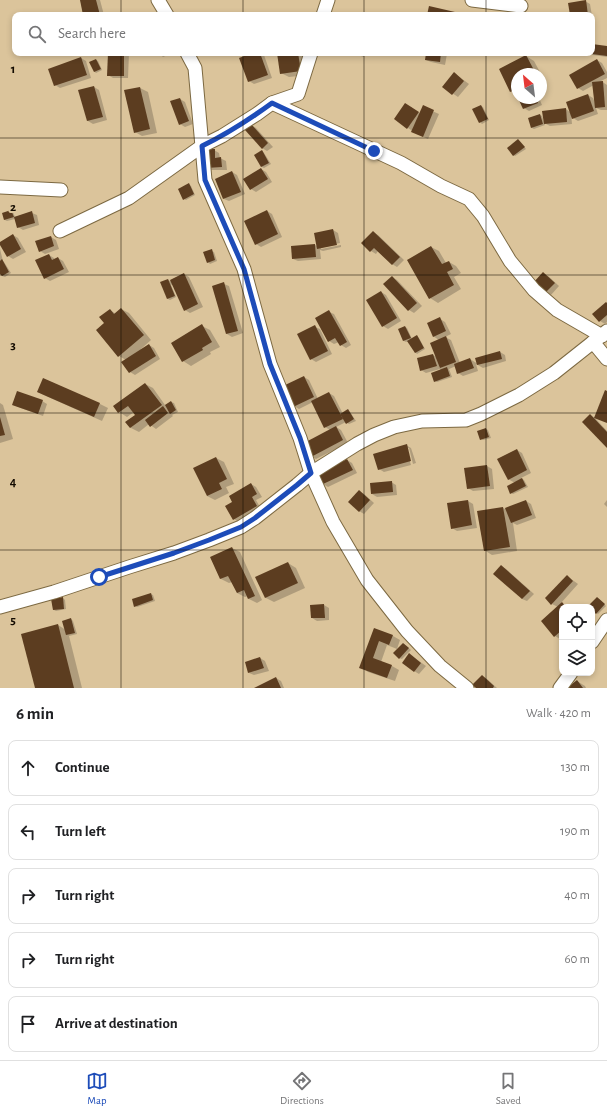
<!DOCTYPE html>
<html lang="en">
<head>
<meta charset="utf-8">
<style>
  body { margin:0; font-family:"Alegreya Sans",sans-serif; background:#f2f2f2; color:#202124 }
  .controls { position:absolute; right:12px; bottom:12px; display:grid; overflow:hidden; border-radius:8px; box-shadow:0 2px 6px #0003 }
  .controls button { width:36px; height:36px; display:grid; place-items:center; padding:0; border:0; border-bottom:1px solid #e0e0e0; background:#fff; color:#202124; font:20px sans-serif }
  .compass { position:absolute; left:511px; top:68px; width:36px; height:36px; border-radius:50%; background:#fff; box-shadow:0 2px 6px #0003; rotate:332deg }
  .stop { position:absolute; width:12px; height:12px; margin:-9px; border:3px solid #1d4cb9; border-radius:50%; background:#fff }
  .stop.end { background:#1d4cb9; border-color:#fff; box-shadow:0 1px 4px #0008 }
  .list { margin:0; padding:0; list-style:none }
  h2 { display:flex; justify-content:space-between; align-items:center; height:52px; margin:0; padding:0 16px; font-size:17px }
  h2 small { font-size:13px; font-weight:400; color:#757577 }
  .list li { display:grid; grid-template-columns:26px 1fr auto; gap:12px; align-items:center; box-sizing:border-box; height:56px; margin:0 8px 8px; padding:0 8px; border:1px solid #e0e0e0; border-radius:8px }
  .list b { display:block; font-size:15px; white-space:nowrap }
  .list em { font-size:13px; font-style:normal; color:#757577 }
  .icon { flex:none; width:22px; height:22px; fill:none; stroke:currentColor; stroke-width:2; stroke-linecap:round; stroke-linejoin:round }
  .map { position:relative; flex:none; width:607px; height:688px; overflow:hidden }
  .search { position:absolute; background:#fff; box-shadow:0 2px 6px #0003; left:12px; right:12px; top:12px; height:44px; display:flex; align-items:center; gap:10px; box-sizing:border-box; padding:0 14px; border-radius:8px; color:#757577; font-size:15px }
  .sheet { height:372px; background:#fff }
  nav { display:flex; justify-content:space-around; align-items:center; box-sizing:border-box; height:56px; border-top:1px solid #e0e0e0; background:#fff; font-size:11px; color:#757577 }
  nav a { display:grid; justify-items:center; gap:2px }
  nav .on { color:#1d4cb9 }
  .map>svg:first-child { display:block }
  .shadow { fill:#0003 }
  .building { fill:#5c3d20 }
  .lines { fill:none; stroke-linecap:round; stroke-linejoin:round }
  .minor-casing { stroke:#7c6942; stroke-width:15 }
  .minor { stroke:#fff; stroke-width:13 }
  .route { stroke:#1d4cb9; stroke-width:5 }
  .grid { fill:none; stroke:#130b00; stroke-width:1; stroke-opacity:0.55 }
  .grid-label { font-size:13px; text-anchor:middle; font-weight:bold; fill:#130b00; stroke:#dbc49b; stroke-width:4; stroke-linejoin:round; paint-order:stroke }
</style>
</head>
<body>
<div class="map">
<svg width="607" height="688" viewBox="0 0 607 688">
  <rect width="100%" height="100%" fill="#dbc49b"/>
  <g class="shadow">
    <path d="M81,0H100L104,15H84Z"/>
    <path d="M585,1L590,4L593,22L592,23V15H571Z"/>
    <path d="M592,28L593,45L607,47V57L593,55L589,53H592Z"/>
    <path d="M109,53H129L128,78H113L108,75Z"/>
    <path d="M160,53H170V54L163,57L161,55Z"/>
    <path d="M255,53H261L264,55L272,78L254,84L249,81Z"/>
    <path d="M278,53H305L308,75L289,77L281,73Z"/>
    <path d="M351,53H365L364,57Z"/>
    <path d="M427,53L447,54L445,65L431,62L426,60Z"/>
    <path d="M526,56L534,61L541,74H517V95L511,91L500,69Z"/>
    <path d="M81,58L86,61L91,78L60,88L55,85Z"/>
    <path d="M96,60L98,61L102,70L96,73L94,71Z"/>
    <path d="M597,60L602,63L607,72V78L601,81L607,85V110H601L596,108L598,114L578,121L573,118L571,113L572,124L550,126L544,123L545,125L534,129L532,128L540,115L542,116L544,122L566,109L571,113L588,95L593,98L595,103L594,85L583,91L578,88Z"/>
    <path d="M454,73L469,84L458,97L443,87Z"/>
    <path d="M541,75L545,83L541,85Z"/>
    <path d="M94,87L99,90L107,120L93,124L88,121L80,91Z"/>
    <path d="M140,88L148,92L157,133L142,136L135,132Z"/>
    <path d="M521,98H539L542,105L529,111L524,108Z"/>
    <path d="M180,99L185,102L193,124L185,127L180,124Z"/>
    <path d="M481,106L483,107L489,120L482,124L480,122Z"/>
    <path d="M411,107L420,114L423,107L439,114L428,139L417,134L408,128Z"/>
    <path d="M251,125L256,128L273,147L267,151L262,148Z"/>
    <path d="M518,140L526,149L515,156L513,155Z"/>
    <path d="M214,150L219,153L220,158L226,161L227,170H212L207,168Z"/>
    <path d="M262,151L264,153L271,164L264,168L262,167L256,155Z"/>
    <path d="M261,169L266,172L272,182L256,192L251,189Z"/>
    <path d="M232,172L237,175L245,194L229,201L224,199Z"/>
    <path d="M188,184L191,186L195,195L186,200L184,199Z"/>
    <path d="M11,211L13,212L15,217L32,213L37,215L39,225L23,230L18,227L15,219L7,221L5,220L3,214Z"/>
    <path d="M267,211L272,214L282,237L261,247L256,244Z"/>
    <path d="M333,230L338,233L340,243L321,247V249L341,245V247L323,251L320,250L321,259L298,261L293,259L315,245L317,246Z"/>
    <path d="M373,232L378,235L404,260L397,267L392,264L378,251L376,254L371,251Z"/>
    <path d="M13,235L18,238L26,252L13,259L8,256L0,243Z"/>
    <path d="M51,237L56,240L59,249L45,254L40,251Z"/>
    <path d="M431,247L439,251L446,263L449,262L456,266L461,273L454,277L461,289L438,303L430,298Z"/>
    <path d="M0,249L3,261L4,262L11,273L5,277L2,276L0,271Z"/>
    <path d="M211,251L214,252L217,261L210,264L208,262Z"/>
    <path d="M49,255L54,258L55,260L58,258L63,261L69,272L50,281L45,278Z"/>
    <path d="M184,274L189,277L203,307L190,313L185,310L173,284L171,285L176,297L170,300L168,299V280L172,282Z"/>
    <path d="M548,276L559,286L551,295L546,293L535,283Z"/>
    <path d="M392,277L397,280L422,306L414,313L409,310L385,284Z"/>
    <path d="M224,284L229,286L243,333L232,337L227,334Z"/>
    <path d="M381,292L386,295L401,321L388,329L383,326Z"/>
    <path d="M607,304V322L605,324L600,321L593,314Z"/>
    <path d="M121,309L129,313L151,340L141,349L142,350L149,345L154,348L160,359L135,375L130,372L126,360L119,356L106,323L110,310L116,314Z"/>
    <path d="M329,312L334,314L351,345L346,348L341,345L339,342L334,344L329,341Z"/>
    <path d="M440,319L445,322L451,334L445,337L451,340L460,363L470,359L478,364L500,352L505,355L506,361L483,368L476,364L478,371L463,376L458,373L456,366L449,369L452,377L437,382L435,381L440,371V369L426,373L421,370L433,355L437,357L439,340L433,336Z"/>
    <path d="M202,326L210,330L220,347L210,352L211,354L191,366L183,361Z"/>
    <path d="M315,327L320,329L332,354L316,362L311,359Z"/>
    <path d="M405,327L407,328L412,339L417,336L419,338L425,349L417,354L415,352L409,341L406,342L404,341L399,330Z"/>
    <path d="M304,377L309,380L318,399L329,393L334,396L343,414L348,411L350,412L356,421L349,424L346,422L336,427L341,430L348,443L316,459L311,456L330,430L325,427L313,402L299,409L294,406Z"/>
    <path d="M44,379L100,404L108,408L102,421L46,396L38,392Z"/>
    <path d="M145,384L153,388L165,405L171,402L174,403L178,412L172,415L173,416L156,429L149,424L139,432L131,428L127,422L136,415L134,412L127,417L119,412L114,406Z"/>
    <path d="M42,401L47,404L43,416L18,407L13,404Z"/>
    <path d="M0,403L3,405L13,439L0,443Z"/>
    <path d="M590,415L595,418L607,431V447Z"/>
    <path d="M486,429L488,430L491,438L483,440L481,439Z"/>
    <path d="M406,445L411,448L416,463L413,464L409,448H406L411,465L384,472L379,469Z"/>
    <path d="M517,450L522,453L531,473L521,478L524,480L528,487L513,494L511,493L515,483L508,479Z"/>
    <path d="M216,458L224,462L234,484L226,487L229,493L215,500L207,496Z"/>
    <path d="M347,460L352,463L357,473L328,487L323,484Z"/>
    <path d="M487,466L492,469L494,489L473,491L468,488L465,469Z"/>
    <path d="M391,482L396,485L397,495L377,497L372,494Z"/>
    <path d="M251,484L256,487L262,497L256,500L261,509L239,522L234,519L233,502Z"/>
    <path d="M359,491L364,494L374,503L364,514L359,511Z"/>
    <path d="M607,500V507L604,504Z"/>
    <path d="M468,501L473,504L477,528L457,531L452,528L448,504Z"/>
    <path d="M526,501L531,504L536,518L517,525L513,523L517,551L492,555L484,550L479,512L503,508L505,509Z"/>
    <path d="M232,548L240,552L262,600L257,603L249,599L248,596L245,597L237,593L232,582L229,583L221,579L211,558Z"/>
    <path d="M288,563L296,568L305,588L274,602L266,598L257,577Z"/>
    <path d="M501,566L506,569L534,594L527,601L522,599Z"/>
    <path d="M567,576L578,584L561,603L568,607H562V637L560,639L555,636L558,607L552,604Z"/>
    <path d="M150,594L153,595L155,601L137,607L135,606Z"/>
    <path d="M63,598L65,600L66,609L56,611L54,610Z"/>
    <path d="M599,599L606,606L598,614L592,609V607H590Z"/>
    <path d="M324,605L329,608V620L317,621L312,618Z"/>
    <path d="M71,619L73,621L77,634L69,636L82,688H36L58,625L66,630Z"/>
    <path d="M374,629L393,636L400,640L397,649L387,645L381,662L392,666L399,670L395,681L368,672L361,667Z"/>
    <path d="M404,644L411,650L402,659L399,658Z"/>
    <path d="M409,654L426,666L419,674L414,671Z"/>
    <path d="M260,658L265,661L269,671L254,675L249,673Z"/>
    <path d="M482,676L487,679L497,688H478Z"/>
    <path d="M276,678L281,681L284,688H256Z"/>
    <path d="M577,681L585,686L586,688H569Z"/>
  </g>
  <g class="building">
    <path d="M80,0H96L100,15H83Z"/>
    <path d="M586,0L588,15H570L568,3Z"/>
    <path d="M429,6L455,12L454,15H427Z"/>
    <path d="M592,44L607,46V56L592,54Z"/>
    <path d="M108,53H124V76H107Z"/>
    <path d="M252,53H260L268,75L248,82L239,58Z"/>
    <path d="M277,53H298L301,71L280,74Z"/>
    <path d="M426,53H441L440,62L425,60Z"/>
    <path d="M526,55L536,74H517V89L510,92L499,69Z"/>
    <path d="M81,57L87,75L54,86L48,69Z"/>
    <path d="M96,59L101,69L94,72L89,62Z"/>
    <path d="M597,59L605,74L577,89L569,75Z"/>
    <path d="M454,72L464,81L452,95L442,87Z"/>
    <path d="M603,81L605,107L595,108L592,82Z"/>
    <path d="M94,86L103,117L87,121L78,90Z"/>
    <path d="M140,87L150,129L134,133L124,90Z"/>
    <path d="M588,94L594,111L572,119L566,102Z"/>
    <path d="M180,98L189,121L179,125L170,101Z"/>
    <path d="M518,98H536L538,103L523,109Z"/>
    <path d="M405,103L419,112L407,129L394,119Z"/>
    <path d="M423,105L434,110L423,137L411,132Z"/>
    <path d="M481,105L488,119L479,123L472,109Z"/>
    <path d="M566,108L567,122L544,124L542,111Z"/>
    <path d="M540,114L543,124L531,128L528,118Z"/>
    <path d="M251,124L268,143L262,149L245,130Z"/>
    <path d="M518,139L525,147L513,156L507,148Z"/>
    <path d="M205,149H215V158L221,157L222,167L206,168Z"/>
    <path d="M262,150L269,163L261,167L254,155Z"/>
    <path d="M261,168L268,179L250,190L243,179Z"/>
    <path d="M232,171L241,192L223,199L215,179Z"/>
    <path d="M189,183L194,194L183,200L178,189Z"/>
    <path d="M11,210L14,217L4,220L2,213Z"/>
    <path d="M267,210L278,234L255,245L244,221Z"/>
    <path d="M32,211L35,223L17,228L14,217Z"/>
    <path d="M333,229L337,245L317,249L314,233Z"/>
    <path d="M373,231L400,257L392,265L374,248L370,252L361,243Z"/>
    <path d="M13,234L21,249L7,257L0,245V242Z"/>
    <path d="M51,236L54,246L39,252L35,241Z"/>
    <path d="M315,244L316,257L292,259L291,246Z"/>
    <path d="M431,246L442,264L449,261L453,269L447,272L454,285L429,299L407,260Z"/>
    <path d="M212,249L215,260L207,263L203,252Z"/>
    <path d="M49,254L52,260L58,257L64,269L44,279L35,260Z"/>
    <path d="M2,259L9,272L2,276L0,274V261Z"/>
    <path d="M543,272L555,283L545,293L533,283Z"/>
    <path d="M184,273L198,304L184,311L170,280Z"/>
    <path d="M392,276L417,303L408,311L383,284Z"/>
    <path d="M168,279L175,296L167,299L160,282Z"/>
    <path d="M224,282L238,331L226,334L212,286Z"/>
    <path d="M381,291L397,318L382,327L366,300Z"/>
    <path d="M606,302L607,303V315L599,322L592,314Z"/>
    <path d="M121,308L144,335L118,357L96,330L104,323L99,317L110,309L114,314Z"/>
    <path d="M329,310L347,342L340,346L335,338L328,342L315,318Z"/>
    <path d="M440,317L446,331L433,337L427,323Z"/>
    <path d="M202,324L212,342L202,348L203,350L182,362L171,343Z"/>
    <path d="M315,325L328,351L310,360L297,334Z"/>
    <path d="M405,326L411,338L403,341L398,329Z"/>
    <path d="M417,335L424,348L415,353L407,341Z"/>
    <path d="M446,336L456,362L440,368L430,343Z"/>
    <path d="M149,344L156,356L129,373L121,362Z"/>
    <path d="M500,351L502,359L477,365L475,358Z"/>
    <path d="M433,354L437,366L420,371L417,358Z"/>
    <path d="M470,358L474,368L457,374L454,364Z"/>
    <path d="M447,367L450,376L434,382L431,373Z"/>
    <path d="M304,376L314,397L293,407L283,386Z"/>
    <path d="M43,378L100,403L94,417L37,392Z"/>
    <path d="M145,383L162,405L130,428L125,422L135,415L128,406L118,413L113,406Z"/>
    <path d="M605,390L607,391V423L594,418Z"/>
    <path d="M17,391L43,400L38,414L12,405Z"/>
    <path d="M329,392L343,419L324,428L311,401Z"/>
    <path d="M171,401L176,410L170,414L165,405Z"/>
    <path d="M163,406L168,413L150,427L145,420Z"/>
    <path d="M348,409L354,419L346,424L340,414Z"/>
    <path d="M590,414L607,432V448L582,422Z"/>
    <path d="M0,417L5,435L0,436Z"/>
    <path d="M336,426L343,440L311,457L304,443Z"/>
    <path d="M486,428L489,437L480,440L477,431Z"/>
    <path d="M407,444L411,461L378,470L373,454Z"/>
    <path d="M517,449L527,470L508,480L497,459Z"/>
    <path d="M216,457L227,479L219,483L222,489L207,496L193,468Z"/>
    <path d="M347,459L353,470L323,484L317,474Z"/>
    <path d="M487,465L490,486L467,489L464,468Z"/>
    <path d="M522,478L526,486L510,494L507,486Z"/>
    <path d="M392,481L393,492L371,494L370,483Z"/>
    <path d="M251,483L257,494L252,497L257,506L233,520L225,506L232,502L229,496Z"/>
    <path d="M359,490L370,500L359,512L348,502Z"/>
    <path d="M468,500L472,525L451,529L447,503Z"/>
    <path d="M526,500L532,515L511,523L505,508Z"/>
    <path d="M503,507L510,547L484,551L477,511Z"/>
    <path d="M232,547L255,596L248,599L244,590L237,593L228,576L220,579L210,557Z"/>
    <path d="M288,562L298,583L265,598L255,577Z"/>
    <path d="M501,565L530,591L522,599L493,574Z"/>
    <path d="M567,575L573,581L551,605L545,598Z"/>
    <path d="M151,593L153,600L134,607L132,599Z"/>
    <path d="M63,597L64,609L53,610L51,599Z"/>
    <path d="M597,597L605,604L596,614L592,610V607H587Z"/>
    <path d="M562,602L566,607H562V630L554,637L541,621Z"/>
    <path d="M324,604L325,618H311L310,605Z"/>
    <path d="M71,618L75,633L66,635L62,621Z"/>
    <path d="M58,624L74,688H35L21,634Z"/>
    <path d="M374,628L393,635L389,645L379,641L373,658L392,665L387,678L359,668Z"/>
    <path d="M403,643L409,648L399,659L393,653Z"/>
    <path d="M409,653L421,663L414,672L402,663Z"/>
    <path d="M260,657L264,668L248,673L245,662Z"/>
    <path d="M482,675L494,686L493,688H476L472,685Z"/>
    <path d="M276,677L281,688H254Z"/>
    <path d="M577,680L583,688H567Z"/>
  </g>
  <g class="lines">
    <defs>
      <g id="minor">
        <path d="M158,0L167,15"/>
        <path d="M472,0L521,6"/>
        <path d="M323,15L328,0"/>
        <path d="M187,53L195,68L205,180L244,269L270,364L300,438L311,473L333,522L367,580L407,631L440,666L467,688"/>
        <path d="M272,103L298,94L311,53"/>
        <path d="M0,187L61,190"/>
        <path d="M60,231L129,198L202,146L222,136L257,114L272,103L401,163L441,186L469,199L483,216L510,261L534,290L557,310L602,336"/>
        <path d="M593,342L607,359"/>
        <path d="M0,607L54,592L129,567L174,553L209,540L241,527L255,518L297,485L311,473L357,444L374,435L394,427L422,421L466,420L481,414L519,395L554,373L607,331"/>
        <path d="M592,642L607,620"/>
        <path d="M560,688L571,673"/>
      </g>
    </defs>
    <use href="#minor" class="minor-casing"/>
    <use href="#minor" class="minor"/>
  </g>
  <g class="lines">
    <path class="route" d="M99,577L174,553L209,540L241,527L255,518L297,485L311,473L300,438L270,364L244,269L205,180L202,146C227,134 250,119 272,103L374,151"/>
  </g>
  <path class="grid" d="M121,0V15M243,0V15M364,0V15M486,0V15M121,53V688M243,53V688M364,53V688M486,53V688M0,138H607M0,275H607M0,413H607M0,550H607"/>
  <g class="grid-label">
    <text x="13" y="73">1</text>
    <text x="13" y="211">2</text>
    <text x="13" y="349">3</text>
    <text x="13" y="486">4</text>
    <text x="13" y="624">5</text>
  </g>
</svg>
<div class="controls">
<button><svg class="icon" aria-label="locate" viewBox="0 0 24 24"><circle cx="12" cy="12" r="6"/><path d="M12 2v4M12 18v4M2 12h4M18 12h4"/></svg></button>
<button><svg class="icon" aria-label="layers" viewBox="0 0 24 24"><path d="M12 4l9 5-9 5-9-5zM3 14l9 5 9-5"/></svg></button>
</div>
<svg class="compass" viewBox="-18 -18 36 36"><path d="M0-13l5 13h-10z" fill="#e53935"/><path d="M0 13l5-13h-10z" fill="#757577"/></svg>
<div class="stop" style="left:99px;top:577px"></div>
<div class="stop end" style="left:374px;top:151px"></div>
<div class="search"><svg class="icon" aria-label="search" viewBox="0 0 24 24"><circle cx="10" cy="10" r="6"/><path d="M15 15l6 6"/></svg>Search here</div>
</div>
<section class="sheet">
<h2>6 min<small>Walk · 420 m</small></h2>
<ul class="list">
<li><svg class="icon" aria-label="ahead" viewBox="0 0 24 24"><path d="M12 20V5M6 11l6-6 6 6"/></svg><div><b>Continue</b></div><em>130 m</em></li>
<li><svg class="icon" aria-label="left" viewBox="0 0 24 24"><path d="M17 20v-9H6M10 6l-5 5 5 5"/></svg><div><b>Turn left</b></div><em>190 m</em></li>
<li><svg class="icon" aria-label="right" viewBox="0 0 24 24"><path d="M7 20v-9h11M14 6l5 5-5 5"/></svg><div><b>Turn right</b></div><em>40 m</em></li>
<li><svg class="icon" aria-label="right" viewBox="0 0 24 24"><path d="M7 20v-9h11M14 6l5 5-5 5"/></svg><div><b>Turn right</b></div><em>60 m</em></li>
<li><svg class="icon" aria-label="arrive" viewBox="0 0 24 24"><path d="M6 21V4h12l-3 4 3 4H6"/></svg><div><b>Arrive at destination</b></div></li>
</ul>
</section>
<nav>
<a class="on"><svg class="icon" aria-label="map" viewBox="0 0 24 24"><path d="M3 6l6-2 6 2 6-2v14l-6 2-6-2-6 2zM9 4v14M15 6v14"/></svg>Map</a>
<a><svg class="icon" aria-label="directions" viewBox="0 0 24 24"><path d="M12 3l9 9-9 9-9-9zM9 14v-3h6M13 9l2 2-2 2"/></svg>Directions</a>
<a><svg class="icon" aria-label="saved" viewBox="0 0 24 24"><path d="M7 4h10v16l-5-4-5 4z"/></svg>Saved</a>
</nav>
</body>
</html>
